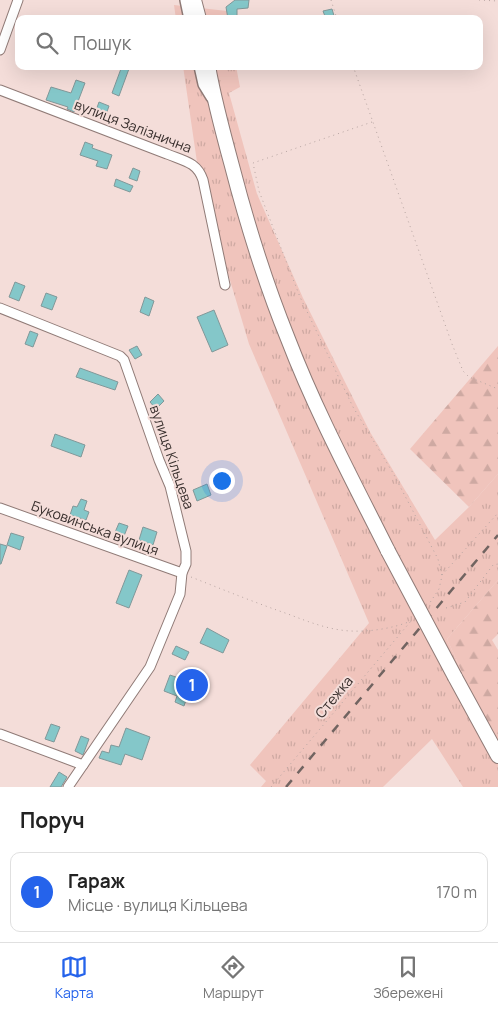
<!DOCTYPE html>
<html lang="uk">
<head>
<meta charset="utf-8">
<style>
  body { margin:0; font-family:Manrope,sans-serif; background:#f2f2f2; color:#222 }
  .you { position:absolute; left:221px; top:480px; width:18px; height:18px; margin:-12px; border:4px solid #fff; border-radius:50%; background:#1a73e8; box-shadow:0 0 0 8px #1a73e833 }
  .badge { display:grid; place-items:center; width:32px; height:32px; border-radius:50%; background:#2563eb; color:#fff; font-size:16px; font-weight:700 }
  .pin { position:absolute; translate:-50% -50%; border:2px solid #fff; box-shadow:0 1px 5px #0006 }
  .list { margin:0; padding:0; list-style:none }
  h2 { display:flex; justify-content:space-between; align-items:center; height:65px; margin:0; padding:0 20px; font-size:21px }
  h2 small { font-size:16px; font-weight:400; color:#767676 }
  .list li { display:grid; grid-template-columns:32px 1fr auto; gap:15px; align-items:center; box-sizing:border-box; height:80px; margin:0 10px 10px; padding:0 10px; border:1px solid #e0e0e0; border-radius:10px }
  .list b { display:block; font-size:19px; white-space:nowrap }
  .list p { margin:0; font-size:16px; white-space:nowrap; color:#767676 }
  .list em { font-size:16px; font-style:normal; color:#767676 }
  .icon { flex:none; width:28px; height:28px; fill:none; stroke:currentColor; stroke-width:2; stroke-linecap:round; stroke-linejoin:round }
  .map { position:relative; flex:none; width:498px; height:787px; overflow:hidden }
  .search { position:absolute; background:#fff; box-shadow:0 5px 20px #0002; left:15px; right:15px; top:15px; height:55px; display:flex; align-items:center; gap:12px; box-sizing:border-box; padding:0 18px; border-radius:10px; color:#767676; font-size:19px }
  .sheet { height:155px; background:#fff }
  nav { display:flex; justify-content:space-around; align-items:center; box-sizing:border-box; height:70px; border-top:1px solid #e0e0e0; background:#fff; font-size:14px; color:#767676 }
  nav a { display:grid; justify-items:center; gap:2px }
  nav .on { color:#2563eb }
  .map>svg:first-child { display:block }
  .grass { fill:url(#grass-tufts) }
  .forest { fill:url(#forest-firs) }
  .building { fill:#84c7c9; stroke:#819899 }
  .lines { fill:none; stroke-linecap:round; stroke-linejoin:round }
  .minor-casing { stroke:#907b77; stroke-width:11 }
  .secondary-casing { stroke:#907b77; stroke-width:14 }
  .trunk-casing { stroke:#907b77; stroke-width:16 }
  .path { stroke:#b7a5a2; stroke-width:1; stroke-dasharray:1 4; stroke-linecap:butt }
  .minor { stroke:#fff; stroke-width:9 }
  .secondary { stroke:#fff; stroke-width:11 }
  .trunk { stroke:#fff; stroke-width:14 }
  .rail { stroke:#716461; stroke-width:2.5; stroke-dasharray:9 9; stroke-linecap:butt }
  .trunk-bridge-casing { stroke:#907b77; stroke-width:16; stroke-linecap:butt }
  .trunk-bridge { stroke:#fff; stroke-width:14 }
  .labels { text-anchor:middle; stroke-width:4; stroke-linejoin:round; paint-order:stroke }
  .street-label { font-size:14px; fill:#372e2c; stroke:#f4ddd9 }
</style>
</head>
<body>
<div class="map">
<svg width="498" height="787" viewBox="0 0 498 787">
  <defs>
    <pattern id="grass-tufts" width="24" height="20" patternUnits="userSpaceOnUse" patternTransform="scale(1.25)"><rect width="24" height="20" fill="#f0c4bc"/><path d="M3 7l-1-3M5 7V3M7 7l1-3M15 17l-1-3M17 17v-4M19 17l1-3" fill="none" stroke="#cea9a2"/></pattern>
    <pattern id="forest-firs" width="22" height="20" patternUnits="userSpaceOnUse" patternTransform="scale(1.25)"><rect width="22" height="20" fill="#f0c4bc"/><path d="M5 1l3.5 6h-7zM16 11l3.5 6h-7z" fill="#cea9a2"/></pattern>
  </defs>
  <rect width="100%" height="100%" fill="#f4ddd9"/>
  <g class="grass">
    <path d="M174,5L227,11L228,19H176Z"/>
    <path d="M183,66H236L240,87L229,93L257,194L303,298L370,432L435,540L469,507L498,474V580L447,639L479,710L498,741V787H463L432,739L383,787H261L266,781L250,765L369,623L249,344L199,176Z"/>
  </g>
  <g class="forest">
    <path d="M498,346V474L469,507L410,449Z"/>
    <path d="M498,580V634L492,640L498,650V741L479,710L447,639Z"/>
  </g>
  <g class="building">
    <path d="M235,0H249L248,8L237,9V19H228L226,7Z"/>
    <path d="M332,9L335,19H326L323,11Z"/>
    <path d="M122,66H130L119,96L112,93Z"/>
    <path d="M76,80L85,83L74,112L67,109L68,107L46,100L51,87L71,93Z"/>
    <path d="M99,102L109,106L104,120L94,116Z"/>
    <path d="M85,142L93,145L92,148L112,155L107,169L96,166L98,161L80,155Z"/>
    <path d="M133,168L140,171L137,181L129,178Z"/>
    <path d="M116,179L133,186L130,192L114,186Z"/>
    <path d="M15,282L25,286L19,301L9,297Z"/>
    <path d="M46,293L57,297L52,310L41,306Z"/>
    <path d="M145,297L154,301L149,316L140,312Z"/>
    <path d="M214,310L228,345L212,352L197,317Z"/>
    <path d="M30,331L38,334L33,347L25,344Z"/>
    <path d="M137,346L142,355L135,359L129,350Z"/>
    <path d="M80,368L118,382L115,390L76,377Z"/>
    <path d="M158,394L164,401L156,409L150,402Z"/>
    <path d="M55,434L85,445L81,457L51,446Z"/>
    <path d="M207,484L211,495L197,501L193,490Z"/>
    <path d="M81,499L87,501L84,510L89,512L86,520L70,515L73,506L77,507Z"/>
    <path d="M119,523L128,526L122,541L113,537Z"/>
    <path d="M143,527L157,532L153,545L139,540Z"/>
    <path d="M11,533L24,537L20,550L7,545Z"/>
    <path d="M0,544L7,546L1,564H0Z"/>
    <path d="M129,570L142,575L129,608L116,603Z"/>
    <path d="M207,628L229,640L223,653L200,643Z"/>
    <path d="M176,646L189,652L185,660L172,654Z"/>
    <path d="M170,675L190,682L191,679L197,681L190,698L187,697L184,706L175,702L177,696L164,691Z"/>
    <path d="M51,724L60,727L54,742L45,739Z"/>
    <path d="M126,728L150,737L142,760L125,754L121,765L99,758L102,751L109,753L111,745L119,747Z"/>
    <path d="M81,736L89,739L83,755L75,751Z"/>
    <path d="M59,772L67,777L61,787H50Z"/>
  </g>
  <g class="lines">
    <defs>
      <g id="minor">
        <path d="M0,50L18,0"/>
        <path d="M0,90L167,154C184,161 197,162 203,180L225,285"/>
        <path d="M0,308L120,356L124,360L159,460L170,486L186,551V564L182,573L180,594L150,667L68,787"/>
        <path d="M0,508L182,573"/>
        <path d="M0,734L83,765"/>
      </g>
      <g id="secondary">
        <path d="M186,0L190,19"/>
        <path d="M200,66L204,84L212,97"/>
      </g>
      <g id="trunk">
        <path d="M194,0L199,19"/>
        <path d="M208,66C214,100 223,133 232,166C247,224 265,282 288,339C316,412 353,481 388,551"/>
        <path d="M455,677L498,756"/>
      </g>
    </defs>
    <use href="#minor" class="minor-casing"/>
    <use href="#secondary" class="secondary-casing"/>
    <use href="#trunk" class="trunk-casing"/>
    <g class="path">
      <path d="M331,0L337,19"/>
      <path d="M479,0L498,1"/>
      <path d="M353,66L452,344L463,371L469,377L498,389"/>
      <path d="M372,122L253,163L259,191L300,297L353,407L393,473L438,559L442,576L439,589L429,604"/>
      <path d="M442,575L498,513"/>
      <path d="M191,577C224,590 256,603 288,614C309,622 329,630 351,631C371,632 394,628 411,621"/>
      <path d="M446,608L465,602L493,565L498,564"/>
      <path d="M271,787L411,621"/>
    </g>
    <use href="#minor" class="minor"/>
    <use href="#secondary" class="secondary"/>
    <use href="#trunk" class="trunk"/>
    <path class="rail" d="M286,787L498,535"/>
    <defs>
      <path id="trunk-bridge" d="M388,551L455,677"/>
    </defs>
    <use href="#trunk-bridge" class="trunk-bridge-casing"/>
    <use href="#trunk-bridge" class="trunk-bridge"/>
  </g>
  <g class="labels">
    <g class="street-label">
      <text transform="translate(133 126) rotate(21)" y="5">вулиця Залізнична</text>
      <text transform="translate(172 457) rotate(71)" y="5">вулиця Кільцева</text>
      <text transform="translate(95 528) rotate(20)" y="5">Буковинська вулиця</text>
      <text transform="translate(334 697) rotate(-50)" y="5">Стежка</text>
    </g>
  </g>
</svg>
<div class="you"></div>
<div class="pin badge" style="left:192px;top:685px">1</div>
<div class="search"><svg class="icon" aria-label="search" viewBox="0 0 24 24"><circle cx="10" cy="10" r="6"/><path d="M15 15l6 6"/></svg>Пошук</div>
</div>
<section class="sheet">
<h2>Поруч<small></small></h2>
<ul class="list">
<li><span class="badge">1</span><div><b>Гараж</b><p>Місце · вулиця Кільцева</p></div><em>170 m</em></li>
</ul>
</section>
<nav>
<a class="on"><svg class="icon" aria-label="map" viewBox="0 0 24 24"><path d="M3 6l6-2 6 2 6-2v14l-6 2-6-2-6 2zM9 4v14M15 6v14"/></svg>Карта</a>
<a><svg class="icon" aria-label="directions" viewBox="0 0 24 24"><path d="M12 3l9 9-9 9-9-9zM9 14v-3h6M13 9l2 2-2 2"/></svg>Маршрут</a>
<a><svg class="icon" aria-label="saved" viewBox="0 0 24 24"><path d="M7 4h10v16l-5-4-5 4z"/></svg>Збережені</a>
</nav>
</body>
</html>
